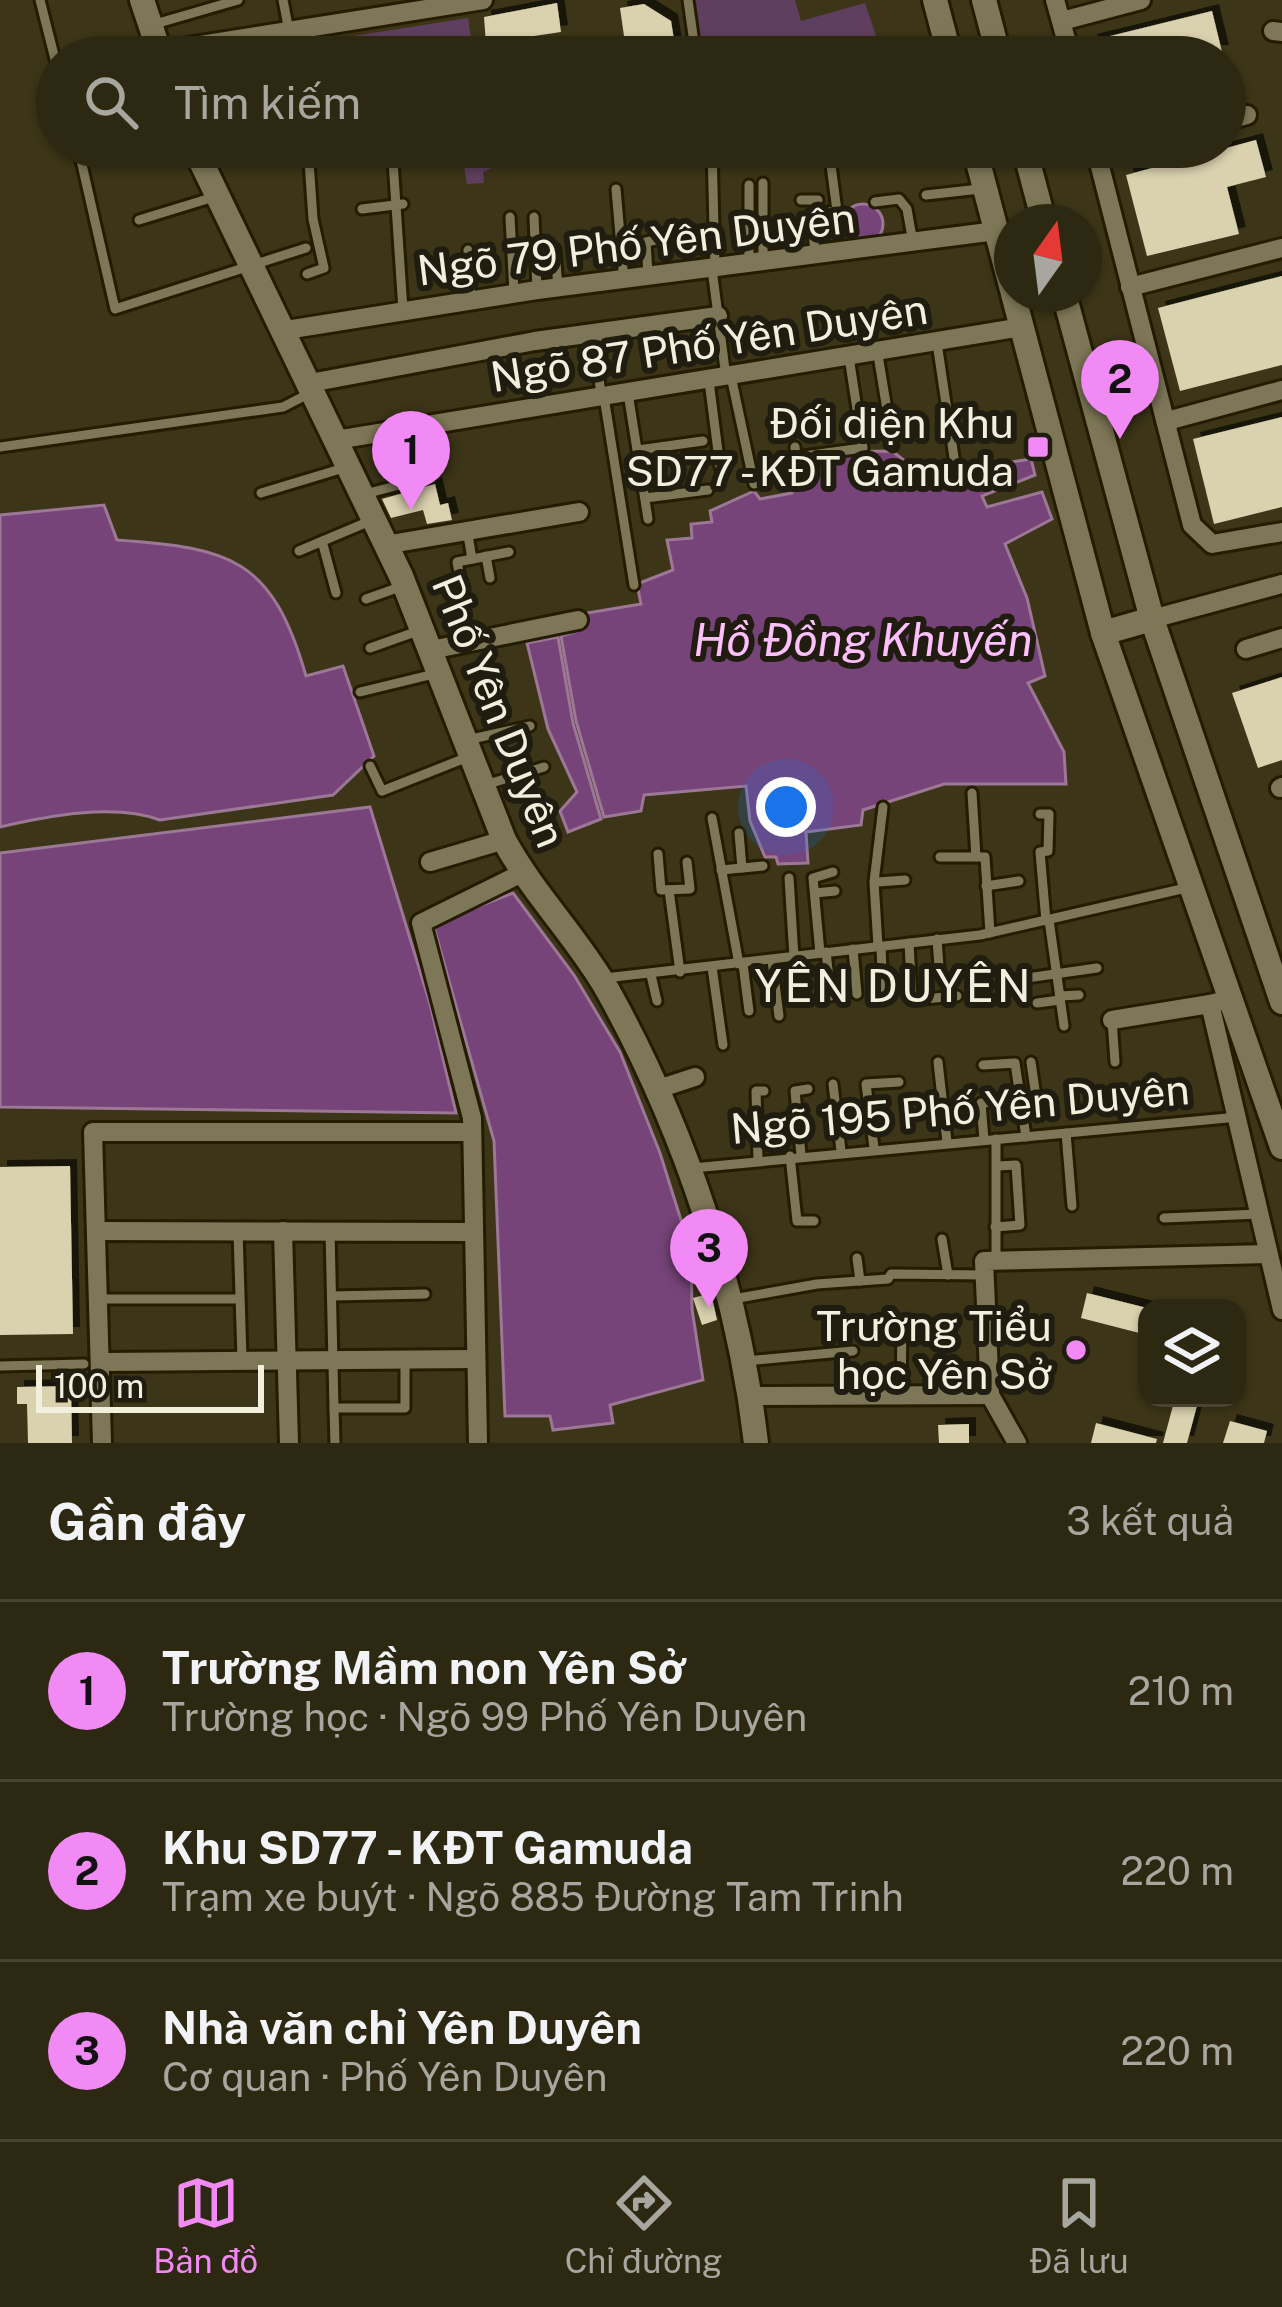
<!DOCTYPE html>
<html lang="vi">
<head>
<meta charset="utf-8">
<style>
  body { margin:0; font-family:"Public Sans",sans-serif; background:#39341f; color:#f1f3f6 }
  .controls { position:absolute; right:36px; bottom:36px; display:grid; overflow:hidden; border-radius:24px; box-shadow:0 3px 9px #0004 }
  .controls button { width:108px; height:108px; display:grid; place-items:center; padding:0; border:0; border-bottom:3px solid #484431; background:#2d2811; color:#f1f3f6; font:60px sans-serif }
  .compass { position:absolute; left:994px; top:204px; width:108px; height:108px; border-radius:50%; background:#2d2811; box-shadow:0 3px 9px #0004; rotate:14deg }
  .scale { position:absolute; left:36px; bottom:30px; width:228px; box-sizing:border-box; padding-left:12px; border:6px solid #f3efdd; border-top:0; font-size:33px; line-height:42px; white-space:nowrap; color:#f3efdd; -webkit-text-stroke:9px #201d10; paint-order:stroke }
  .you { position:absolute; left:786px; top:807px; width:42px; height:42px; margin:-30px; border:9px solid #fff; border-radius:50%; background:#1a73e8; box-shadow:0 0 0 18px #1a73e833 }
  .badge { display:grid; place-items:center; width:78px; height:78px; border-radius:50%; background:#f18af4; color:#111; font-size:39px; font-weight:700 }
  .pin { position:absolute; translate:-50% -99px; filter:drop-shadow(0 3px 6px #0008) }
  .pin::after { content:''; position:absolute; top:63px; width:42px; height:36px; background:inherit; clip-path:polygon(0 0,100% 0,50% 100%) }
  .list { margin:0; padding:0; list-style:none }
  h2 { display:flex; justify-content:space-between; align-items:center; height:156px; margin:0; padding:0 48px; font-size:51px }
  h2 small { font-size:39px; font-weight:400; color:#a7a69f }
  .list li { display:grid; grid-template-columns:78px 1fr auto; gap:36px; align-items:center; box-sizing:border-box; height:180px; padding:0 48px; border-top:3px solid #484431 }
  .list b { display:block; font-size:45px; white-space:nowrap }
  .list p { margin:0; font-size:39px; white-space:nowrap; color:#a7a69f }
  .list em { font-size:39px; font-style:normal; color:#a7a69f }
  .icon { flex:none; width:66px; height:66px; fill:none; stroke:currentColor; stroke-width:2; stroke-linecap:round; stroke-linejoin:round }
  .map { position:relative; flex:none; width:1282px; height:1443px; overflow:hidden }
  .search { position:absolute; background:#2d2811; box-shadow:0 3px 9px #0004; left:36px; right:36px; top:36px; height:132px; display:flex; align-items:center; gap:30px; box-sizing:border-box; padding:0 42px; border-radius:66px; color:#a7a69f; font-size:45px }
  .sheet { height:696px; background:#2d2811 }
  nav { display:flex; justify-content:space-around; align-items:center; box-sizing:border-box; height:168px; border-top:3px solid #484431; background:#2d2811; font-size:33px; color:#a7a69f }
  nav a { display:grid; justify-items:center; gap:6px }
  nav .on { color:#f18af4 }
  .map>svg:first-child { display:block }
  .green { fill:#5f3f5f }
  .water { fill:#764478; stroke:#9c7796; stroke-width:3 }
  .building { fill:#dad1af; filter:url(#shadow) }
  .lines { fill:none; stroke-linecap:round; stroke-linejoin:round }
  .service-casing { stroke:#231c00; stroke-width:15 }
  .minor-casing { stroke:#231c00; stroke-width:24 }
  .tertiary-casing { stroke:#231c00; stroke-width:30 }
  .service { stroke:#7e7757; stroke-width:9 }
  .minor { stroke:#7e7757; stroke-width:18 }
  .tertiary { stroke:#7e7757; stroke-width:24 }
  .poi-dot { fill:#f18af4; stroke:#201d10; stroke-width:4.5 }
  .labels { text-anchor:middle; stroke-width:12; stroke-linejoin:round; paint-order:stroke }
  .street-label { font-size:42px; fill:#f3efdd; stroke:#201d10 }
  .poi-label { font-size:42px; fill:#f3efdd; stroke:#201d10; text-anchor:end }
  .water-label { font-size:45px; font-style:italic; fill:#fdc0fd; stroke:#201d10 }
  .neighbourhood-label { font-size:45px; letter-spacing:3px; fill:#f3efdd; stroke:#201d10 }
</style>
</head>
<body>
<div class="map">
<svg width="1282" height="1443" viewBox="0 0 1282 1443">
  <defs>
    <filter id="shadow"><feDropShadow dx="7" dy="-7" stdDeviation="0" flood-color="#0009"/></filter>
  </defs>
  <rect width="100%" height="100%" fill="#3c3517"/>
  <g class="green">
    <path d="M692,0H795L801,21L865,3L879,45L877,57H700Z"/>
    <path d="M468,18L474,57H299L297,45Z"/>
    <path d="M446,147H489L492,168L483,172L484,183L467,184L463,160L448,161Z"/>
  </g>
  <g class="water">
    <circle cx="863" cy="224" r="20"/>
    <path d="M892,451L923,475L1031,459L1035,475L982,496L987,507L1042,492L1052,519L1005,544L1027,598L1045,676L1028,683L1064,752L1066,784H944L863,810L861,825L806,832L808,863L778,864L776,857H765L750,821L746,786L644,795L641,811L604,817L576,721L561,636L577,631L581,614L641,604L637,584L673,570L667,540L692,538L691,524L712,522L710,511L754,491L760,499L792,493L790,477L821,470L836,452Z"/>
    <path d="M104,505L117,540C231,548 272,558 306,676L343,666L374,756L333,795L160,820C114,803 47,816 0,827V515Z"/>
    <path d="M558,637L573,723L601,819L568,832L560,811L577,792L548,729L527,643Z"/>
    <path d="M370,807L430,1004L456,1113L0,1107V853Z"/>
    <path d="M513,893L574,975L620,1052L660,1153L691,1252L692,1309L703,1380L610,1405L613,1423L553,1430L550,1416H505L494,1141L433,924Z"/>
  </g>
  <g class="building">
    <path d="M557,3L561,32L514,39L517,57H487L484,17Z"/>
    <path d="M644,4L671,21L675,46L670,57H627L620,8Z"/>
    <path d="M1212,11L1222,52L1094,57L1090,41Z"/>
    <path d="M1256,140L1266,177L1227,187L1239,234L1147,256L1126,175Z"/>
    <path d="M1282,276V365L1180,391L1158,308Z"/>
    <path d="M1282,417V507L1214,524L1193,439Z"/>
    <path d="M435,484L440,505L448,503L452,520L427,524L423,510L391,518L382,499Z"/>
    <path d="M1282,677V760L1258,768L1232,693Z"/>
    <path d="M70,1166L73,1334L0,1335V1167Z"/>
    <path d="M711,1293L717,1320L702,1325L693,1298Z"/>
    <path d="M1087,1293L1147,1308V1335L1081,1318Z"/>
    <path d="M71,1386L72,1443H28L27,1404H17V1387Z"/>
    <path d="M1175,1398H1199L1187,1443H1163Z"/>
    <path d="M1230,1421L1267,1431L1264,1443H1223Z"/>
    <path d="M1096,1423L1157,1439L1156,1443H1091Z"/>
    <path d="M969,1424V1443H939L938,1425Z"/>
  </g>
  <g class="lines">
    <defs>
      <g id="service">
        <path d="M40,0L57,67"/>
        <path d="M283,0L294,57"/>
        <path d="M688,0L696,57"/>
        <path d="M155,24L238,0"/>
        <path d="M78,147L115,309L306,248"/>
        <path d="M712,147L715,269"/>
        <path d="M900,158L966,147"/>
        <path d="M393,161L403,310"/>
        <path d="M763,183V263"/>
        <path d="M749,185V265"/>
        <path d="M616,189L624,281"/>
        <path d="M926,195L980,189"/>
        <path d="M801,200H818"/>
        <path d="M875,202L899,199L907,209L913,243"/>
        <path d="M362,209L403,204"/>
        <path d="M510,217L514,293"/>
        <path d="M534,217L537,290"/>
        <path d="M139,220L214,197"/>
        <path d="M555,249L558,288"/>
        <path d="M468,250L471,300"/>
        <path d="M815,252L811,214L837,211L829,150"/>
        <path d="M712,269L726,377"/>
        <path d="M307,274L324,268L313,219L308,147"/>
        <path d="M648,274L646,242L661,239"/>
        <path d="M937,343L955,464"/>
        <path d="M878,355L893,446"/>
        <path d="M597,360L601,396"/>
        <path d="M731,376L754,484"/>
        <path d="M709,381L720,467"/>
        <path d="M628,393L648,519"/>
        <path d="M604,397L634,585"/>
        <path d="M0,447L283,407L312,392"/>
        <path d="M795,447L796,457L863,448L849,357"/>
        <path d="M638,450L703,441"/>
        <path d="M261,493L347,467"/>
        <path d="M365,494L430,477"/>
        <path d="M645,498L708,490"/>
        <path d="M467,529L472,559"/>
        <path d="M322,541L336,593"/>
        <path d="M299,551L370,521"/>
        <path d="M486,556L490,578"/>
        <path d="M461,583L457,562L509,552"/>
        <path d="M366,599L400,587"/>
        <path d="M370,648L418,631"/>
        <path d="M360,692L434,674"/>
        <path d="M467,740L530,726"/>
        <path d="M370,766L382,791L468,757"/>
        <path d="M485,785L544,767"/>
        <path d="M972,793L976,857"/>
        <path d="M1040,814H1049L1048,851L1040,852L1046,921"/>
        <path d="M712,818L739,964"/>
        <path d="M739,833L742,868"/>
        <path d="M658,854L661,890L690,889L687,862"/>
        <path d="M940,857H985L990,933"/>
        <path d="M721,870L763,866"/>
        <path d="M789,878L794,957"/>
        <path d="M878,882L905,880"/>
        <path d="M986,886L1019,881"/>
        <path d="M669,890L680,972"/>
        <path d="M815,893L835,891"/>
        <path d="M1049,920L1064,1026"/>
        <path d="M937,939L939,967"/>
        <path d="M909,943L912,1000L957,996"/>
        <path d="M878,946L874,882L883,807"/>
        <path d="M881,946L883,997"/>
        <path d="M853,949L857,994"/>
        <path d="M826,952L831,996"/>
        <path d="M820,953L813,878L833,872"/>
        <path d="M798,956L804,1000"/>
        <path d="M772,960L779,1016"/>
        <path d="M743,964L749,1011"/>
        <path d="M712,967L723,1045"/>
        <path d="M651,975L657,1001"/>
        <path d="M605,978L980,935L1186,888"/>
        <path d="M1005,981L1097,968"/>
        <path d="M1060,996L1079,995"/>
        <path d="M1037,1003L1060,1000"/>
        <path d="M1112,1020L1115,1062"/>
        <path d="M938,1062L947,1142"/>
        <path d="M983,1065L1015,1063L1026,1137"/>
        <path d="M833,1084L841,1151"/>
        <path d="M1022,1098L1036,1097L1031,1062"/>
        <path d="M914,1109L943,1107"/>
        <path d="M1066,1133L1072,1206"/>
        <path d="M984,1140L981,1103L997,1102"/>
        <path d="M874,1148L866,1084L899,1082"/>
        <path d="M801,1155L795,1091L808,1089"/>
        <path d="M790,1156L797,1221H814"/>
        <path d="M758,1159L756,1091H764"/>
        <path d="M693,1168L1238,1117"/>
        <path d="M1164,1218L1259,1214"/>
        <path d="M995,1227L1020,1225L1016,1165L998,1166"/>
        <path d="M238,1231L242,1359"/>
        <path d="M330,1231L334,1408H405V1361"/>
        <path d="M942,1239L948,1275"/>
        <path d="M857,1258L860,1281"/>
        <path d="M996,1260V1139"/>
        <path d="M333,1296L425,1294"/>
        <path d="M99,1299H239"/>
        <path d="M733,1299L817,1284L888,1279L891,1274L984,1275"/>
        <path d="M746,1361L853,1351"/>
        <path d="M0,1366L84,1364"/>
        <path d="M901,1395L902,1326"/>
        <path d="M334,1408L335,1443"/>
      </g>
      <g id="minor">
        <path d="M1055,0L1071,57"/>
        <path d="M1062,21L1141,0"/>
        <path d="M1273,31L1282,32"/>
        <path d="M125,57L483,0"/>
        <path d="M1225,121L1247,115"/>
        <path d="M1095,147L1192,525L1212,544L1282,532"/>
        <path d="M1097,154L1123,147"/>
        <path d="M1130,287L1282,248"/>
        <path d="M286,330L537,290L996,231"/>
        <path d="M310,383L535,341L718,316"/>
        <path d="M1167,421L1282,390"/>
        <path d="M336,440L1022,327"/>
        <path d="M385,545L579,512"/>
        <path d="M1152,619L1282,584"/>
        <path d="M1246,649L1282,638"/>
        <path d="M431,650L578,620"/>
        <path d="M1280,788L1282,787"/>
        <path d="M430,862L504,840"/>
        <path d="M1230,999L1210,1004L1282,1310"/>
        <path d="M1112,1020L1210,1004"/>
        <path d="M655,1090L695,1077"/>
        <path d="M96,1231L474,1232"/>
        <path d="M283,1231L289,1443"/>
        <path d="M102,1362L476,1359"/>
        <path d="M751,1396L990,1395"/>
        <path d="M102,1443L93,1132H472"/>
        <path d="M478,1443L472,1118L421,923L522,873"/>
        <path d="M1017,1443L990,1395L984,1261L1268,1254"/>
      </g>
      <g id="tertiary">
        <path d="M142,0L161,57"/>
        <path d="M935,0L950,57"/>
        <path d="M984,0L999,57"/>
        <path d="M194,147L401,576L504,840C533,894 578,938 608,991C684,1128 738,1288 756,1443"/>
        <path d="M974,147L1012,290"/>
        <path d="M1024,147L1044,222"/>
        <path d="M1013,294L1103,633L1282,1147"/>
        <path d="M1064,294L1152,619L1282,1002"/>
        <path d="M1103,633L1152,619"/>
      </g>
    </defs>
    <use href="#service" class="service-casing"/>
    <use href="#minor" class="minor-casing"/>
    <use href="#tertiary" class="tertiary-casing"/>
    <use href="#service" class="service"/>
    <use href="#minor" class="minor"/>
    <use href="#tertiary" class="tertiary"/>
  </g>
  <g class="poi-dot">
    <rect x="1026" y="435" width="24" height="24" rx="6"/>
    <circle cx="1076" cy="1350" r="12"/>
  </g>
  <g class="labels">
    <g class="street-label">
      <text transform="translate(636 244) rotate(-7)" y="15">Ngõ 79 Phố Yên Duyên</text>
      <text transform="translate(709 343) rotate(-9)" y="15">Ngõ 87 Phố Yên Duyên</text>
      <text transform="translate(499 711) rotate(68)" y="15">Phố Yên Duyên</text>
      <text transform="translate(960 1109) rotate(-5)" y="15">Ngõ 195 Phố Yên Duyên</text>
    </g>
    <g class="poi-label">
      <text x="1014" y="438">Đối diện Khu<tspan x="1014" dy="48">SD77 - KĐT Gamuda</tspan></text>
      <text x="1052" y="1341">Trường Tiểu<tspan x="1052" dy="48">học Yên Sở</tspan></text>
    </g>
    <g class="water-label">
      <text x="863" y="656">Hồ Đồng Khuyến</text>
    </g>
    <g class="neighbourhood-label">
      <text x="894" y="1002">YÊN DUYÊN</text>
    </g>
  </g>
</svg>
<div class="controls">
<button><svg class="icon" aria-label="layers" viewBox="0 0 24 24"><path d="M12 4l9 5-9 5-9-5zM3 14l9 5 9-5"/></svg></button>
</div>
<svg class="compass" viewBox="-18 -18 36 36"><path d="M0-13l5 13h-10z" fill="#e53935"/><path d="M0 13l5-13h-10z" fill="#a7a69f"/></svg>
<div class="scale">100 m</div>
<div class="you"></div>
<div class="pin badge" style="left:411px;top:510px">1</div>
<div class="pin badge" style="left:1120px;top:439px">2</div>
<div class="pin badge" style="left:709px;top:1308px">3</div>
<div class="search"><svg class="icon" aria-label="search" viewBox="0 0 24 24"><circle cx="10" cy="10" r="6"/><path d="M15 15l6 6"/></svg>Tìm kiếm</div>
</div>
<section class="sheet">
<h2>Gần đây<small>3 kết quả</small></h2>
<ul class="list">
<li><span class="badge">1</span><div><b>Trường Mầm non Yên Sở</b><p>Trường học · Ngõ 99 Phố Yên Duyên</p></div><em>210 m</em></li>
<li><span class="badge">2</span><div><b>Khu SD77 - KĐT Gamuda</b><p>Trạm xe buýt · Ngõ 885 Đường Tam Trinh</p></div><em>220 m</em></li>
<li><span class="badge">3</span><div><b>Nhà văn chỉ Yên Duyên</b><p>Cơ quan · Phố Yên Duyên</p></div><em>220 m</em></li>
</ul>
</section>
<nav>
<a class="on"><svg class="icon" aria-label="map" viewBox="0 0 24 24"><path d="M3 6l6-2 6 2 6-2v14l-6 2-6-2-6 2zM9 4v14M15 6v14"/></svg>Bản đồ</a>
<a><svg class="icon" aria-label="directions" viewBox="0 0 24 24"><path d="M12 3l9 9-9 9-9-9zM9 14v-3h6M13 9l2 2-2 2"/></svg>Chỉ đường</a>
<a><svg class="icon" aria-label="saved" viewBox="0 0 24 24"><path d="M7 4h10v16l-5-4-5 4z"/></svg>Đã lưu</a>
</nav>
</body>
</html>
